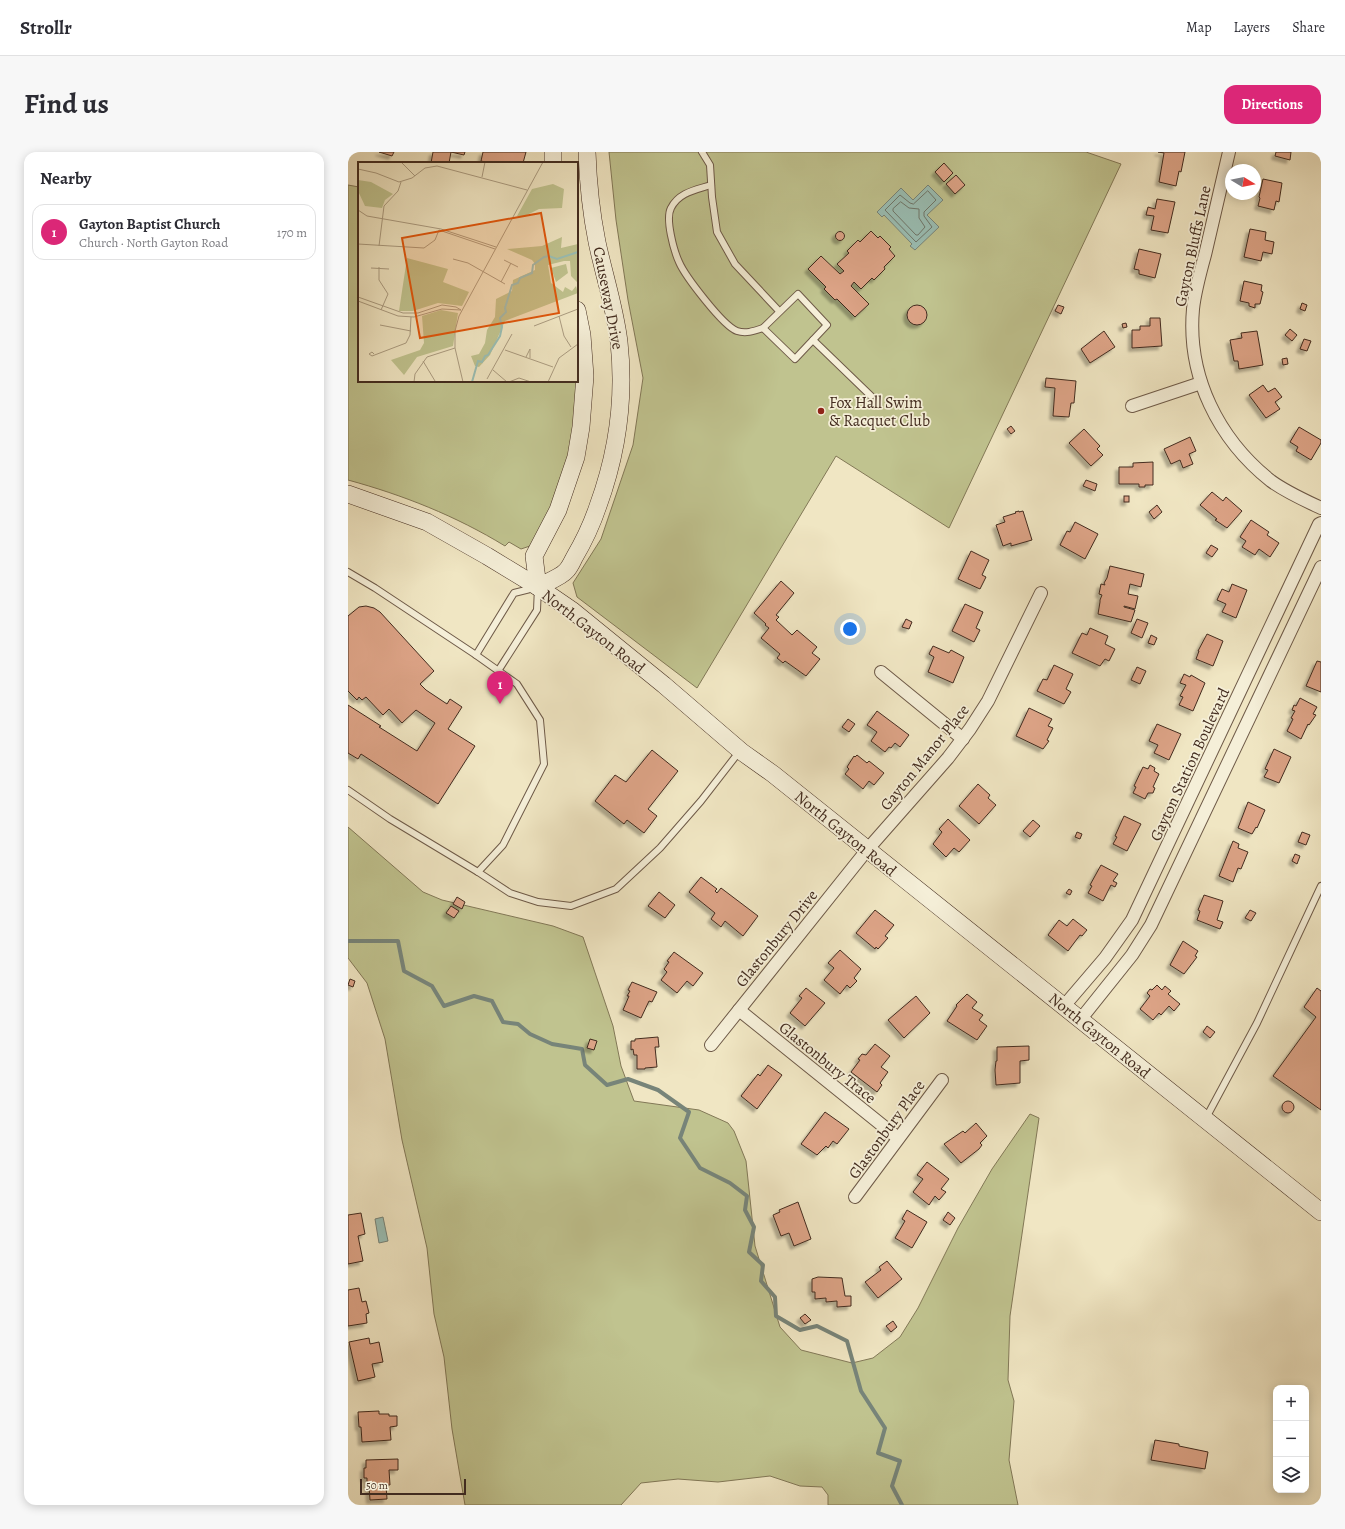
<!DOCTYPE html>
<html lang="en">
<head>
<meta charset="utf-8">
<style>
  body { margin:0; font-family:Alegreya,serif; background:#f7f7f7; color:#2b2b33 }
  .controls { position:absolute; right:12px; bottom:12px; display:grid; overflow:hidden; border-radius:8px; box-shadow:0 2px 10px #0003 }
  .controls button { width:36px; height:36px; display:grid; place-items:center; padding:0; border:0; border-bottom:1px solid #e1e1e2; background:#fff; color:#2b2b33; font:20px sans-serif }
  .compass { position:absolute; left:877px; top:12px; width:36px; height:36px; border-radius:50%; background:#fff; box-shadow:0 2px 10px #0003; rotate:100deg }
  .scale { position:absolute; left:12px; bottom:10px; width:106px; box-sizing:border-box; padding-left:4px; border:2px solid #432c1f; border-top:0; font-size:11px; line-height:14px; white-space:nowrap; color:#432c1f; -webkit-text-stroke:3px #f5efd8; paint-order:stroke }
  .you { position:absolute; left:502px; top:477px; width:14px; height:14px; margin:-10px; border:3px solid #fff; border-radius:50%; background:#1a73e8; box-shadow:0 0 0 6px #1a73e833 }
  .badge { display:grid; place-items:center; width:26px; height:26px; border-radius:50%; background:#db2777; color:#fff; font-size:13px; font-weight:700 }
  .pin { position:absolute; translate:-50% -33px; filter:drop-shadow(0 1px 2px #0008) }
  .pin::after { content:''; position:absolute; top:21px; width:14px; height:12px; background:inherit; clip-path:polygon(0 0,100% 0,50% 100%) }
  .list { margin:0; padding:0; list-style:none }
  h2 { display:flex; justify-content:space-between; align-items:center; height:52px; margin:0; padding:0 16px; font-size:17px }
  h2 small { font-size:13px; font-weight:400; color:#7c7c81 }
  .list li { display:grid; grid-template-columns:26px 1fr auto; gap:12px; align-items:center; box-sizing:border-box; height:56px; margin:0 8px 8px; padding:0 8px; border:1px solid #e1e1e2; border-radius:12px }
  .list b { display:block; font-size:15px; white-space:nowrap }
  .list p { margin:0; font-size:13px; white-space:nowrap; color:#7c7c81 }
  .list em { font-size:13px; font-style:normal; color:#7c7c81 }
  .icon { flex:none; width:22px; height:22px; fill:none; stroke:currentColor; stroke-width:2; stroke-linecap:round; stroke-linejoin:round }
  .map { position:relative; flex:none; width:973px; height:1353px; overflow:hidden; border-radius:12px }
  header { display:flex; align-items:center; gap:24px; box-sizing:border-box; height:56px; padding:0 20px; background:#fff; border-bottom:1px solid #e1e1e2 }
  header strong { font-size:19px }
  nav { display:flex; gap:22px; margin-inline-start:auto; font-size:14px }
  .intro { display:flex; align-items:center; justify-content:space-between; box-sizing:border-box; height:96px; padding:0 24px }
  h1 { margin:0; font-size:28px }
  .button { padding:10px 18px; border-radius:12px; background:#db2777; color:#fff; font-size:14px; font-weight:700 }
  main { display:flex; gap:24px; padding:0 24px }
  aside { flex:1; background:#fff; border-radius:12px; box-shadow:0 2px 10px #0003 }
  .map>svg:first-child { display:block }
  .green { fill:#c0c38f; stroke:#827857 }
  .water { fill:#9abfb5; stroke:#778479 }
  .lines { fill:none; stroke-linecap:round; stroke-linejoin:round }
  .shore { stroke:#6e766a; stroke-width:1 }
  .stream { stroke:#778479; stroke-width:4 }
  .building { fill:#dca386; stroke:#432c1f; filter:url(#shadow) }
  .lane-casing { stroke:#6e5a48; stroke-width:8 }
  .street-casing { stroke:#6e5a48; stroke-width:14 }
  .secondary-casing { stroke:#432c1f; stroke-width:18 }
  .lane { stroke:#f5efd8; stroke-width:6 }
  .street { stroke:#f5efd8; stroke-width:12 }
  .secondary { stroke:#f5efd8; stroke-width:17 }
  .poi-dot { fill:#8f2418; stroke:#f5efd8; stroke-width:1.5 }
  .labels { text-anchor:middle; stroke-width:3.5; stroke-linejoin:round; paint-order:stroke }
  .street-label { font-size:16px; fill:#432c1f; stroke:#f5efd8 }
  .poi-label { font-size:16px; fill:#432c1f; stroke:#f5efd8; text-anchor:start }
  .inset-river { fill:none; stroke:#9abfb5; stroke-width:2 }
  .inset-road { fill:none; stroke:#ab9c81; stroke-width:1 }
  .view { fill:#e0570d; fill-opacity:0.15; stroke:#e0570d; stroke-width:2 }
  .inset-edge { fill:none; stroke:#432c1f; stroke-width:2 }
</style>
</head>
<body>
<header>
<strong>Strollr</strong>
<nav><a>Map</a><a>Layers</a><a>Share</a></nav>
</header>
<div class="intro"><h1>Find us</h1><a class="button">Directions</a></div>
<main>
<aside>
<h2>Nearby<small></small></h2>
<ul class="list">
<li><span class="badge">1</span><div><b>Gayton Baptist Church</b><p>Church · North Gayton Road</p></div><em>170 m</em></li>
</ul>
</aside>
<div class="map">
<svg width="973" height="1353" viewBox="0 0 973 1353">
  <defs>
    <filter id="shadow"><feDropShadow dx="-3.5" dy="3.5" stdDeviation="1" flood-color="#0004"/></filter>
  </defs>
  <rect width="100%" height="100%" fill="#f0e6c3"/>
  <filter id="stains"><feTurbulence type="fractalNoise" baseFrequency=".005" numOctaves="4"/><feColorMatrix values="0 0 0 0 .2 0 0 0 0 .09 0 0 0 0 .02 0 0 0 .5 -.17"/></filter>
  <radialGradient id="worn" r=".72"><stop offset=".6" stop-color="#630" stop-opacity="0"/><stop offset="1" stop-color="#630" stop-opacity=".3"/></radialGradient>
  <g class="green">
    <path d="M261,0H738L773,12L601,376L488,304L349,536L229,445L225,431L253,387L285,293L295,226L280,148L268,68Z"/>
    <path d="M0,33L11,35V229H229L231,245L221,313L190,384L182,394L173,397L161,390L157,394C108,364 55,343 0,328Z"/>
    <path d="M0,675L75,740L94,748L205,774L235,785L265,874L273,914L286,949L351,958L380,971L386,979L398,1009L407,1094L432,1175L453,1198L504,1211L525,1206L552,1185L570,1156L610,1076L644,1017L682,962L691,966L662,1164L660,1228L666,1249L661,1308L670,1353H480V1343L474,1335L452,1334L422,1324L370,1330L330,1327L293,1331L273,1353H117L104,1277L96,1205L86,1162L79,1096L54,988L37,887L19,831L0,806Z"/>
  </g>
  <g class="water">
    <path d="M580,33L595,48L579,63L591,75L567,98L562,94L564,92L536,63L534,65L529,60L553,36L565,48Z"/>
    <path d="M35,1065L40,1089L31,1091L27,1067Z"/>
  </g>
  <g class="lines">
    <g class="shore">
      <path d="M580,39L588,48L576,60V64L584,75L568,90L537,58L552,43L562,51L565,52Z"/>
      <path d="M553,50L561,56L571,57V66L577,75L570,83H568L545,59V57Z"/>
    </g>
    <path class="stream" d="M0,789H50L56,819L84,834L96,854L126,844L144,849L155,870L170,872L182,882L204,892L234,897L237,913L259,933L280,927L310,938L341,960L332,986L352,1016L382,1031L399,1044L397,1058L406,1075L401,1100L415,1113L413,1129L427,1145L428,1164L452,1178L469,1174L499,1189L513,1239L537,1276L530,1301L552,1309L544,1334L554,1353"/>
  </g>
  <g class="building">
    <path d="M31,0H46L44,4Z"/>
    <path d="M85,0H117L116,3L103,0L101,11H83Z"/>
    <path d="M135,0H178L175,11H141L133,9Z"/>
    <path d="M810,0H837L833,20L831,19L828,34L811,30L816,1Z"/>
    <path d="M928,0H943L942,8L927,4Z"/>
    <path d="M596,11L605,21L596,30L587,20Z"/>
    <path d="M608,23L617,33L607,42L598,32Z"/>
    <path d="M915,27L934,31L931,50L928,49L926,58L910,54L912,46L911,45Z"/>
    <path d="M809,47L827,50L820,81L803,78L806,64L798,63L800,55L807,57Z"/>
    <path d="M902,77L918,80L917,88L926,90L924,102L915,100L913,109L896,105Z"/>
    <path d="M523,79L530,86L532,84L543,95L541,97L547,104L536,115L537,117L526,128L524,126L513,137L506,130L503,134L521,152L507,165L489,147L487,148L476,137L478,135L460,117L473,104L492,122L496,119L489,112L501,101L499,99L510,88L512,90Z"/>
    <circle cx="492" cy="84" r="4.5"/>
    <path d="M791,97L813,102L807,126L791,122V118L786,117Z"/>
    <path d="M896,129L914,133L913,139L915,140L912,152H907V156L901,154V151L892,149Z"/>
    <path d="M954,151L959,153L957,159L952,157Z"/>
    <circle cx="569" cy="163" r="10"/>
    <path d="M710,153L716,155L713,162L707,159Z"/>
    <path d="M802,166H812L814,194L784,196V178H792V174H802Z"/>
    <path d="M778,171L779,175L775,176L774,172Z"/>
    <path d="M942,177L949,183L944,189L937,183Z"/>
    <path d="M756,179L767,195L742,211L733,197Z"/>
    <path d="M909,179L915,213L891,217L890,209H886L882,188L894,186L893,181Z"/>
    <path d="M956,187L963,189L959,199L952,197Z"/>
    <path d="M939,206L940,212L935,213L934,207Z"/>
    <path d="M698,226L728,229L726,251H723L721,265L705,264L707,236L697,235Z"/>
    <path d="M915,233L920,240L927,236L934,245L927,250L932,257L918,266L901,243Z"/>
    <path d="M663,274L667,279L663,282L659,277Z"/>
    <path d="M951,275L973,288V291L963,308L948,299L950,295L942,290Z"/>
    <path d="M736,277L752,294L749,297L755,303L743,314L721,291Z"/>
    <path d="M842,285L848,299L841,302L845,312L835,316L832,308L823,312L816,297Z"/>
    <path d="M805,310V333H797V335H791V332H771V315H785V311Z"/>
    <path d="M738,328L749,332L747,339L735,334Z"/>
    <path d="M864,340L875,349L878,345L894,359L879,376L867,368L869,367L852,353Z"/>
    <rect x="776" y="344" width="5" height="6"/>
    <path d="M809,353L814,360L806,367L801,360Z"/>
    <path d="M671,359V360L675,359L684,388L663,394V391L655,394L648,373L657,370L655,365L668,361L667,360Z"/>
    <path d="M903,368L921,380L919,383L931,391L922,405L911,397L907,403L894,395L898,389L892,385Z"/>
    <path d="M727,370L750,382L737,407L712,393L719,379L722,380Z"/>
    <path d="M863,393L870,397L864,405L858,401Z"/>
    <path d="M623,399L641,408L634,423L638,425L632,437L610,427Z"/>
    <path d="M762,414L796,422L793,435L782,432L780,442L790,444L787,457L776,454V455L787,458L783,470L750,462L752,450V448L754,443L751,442L753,432L757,433L756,431L759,426Z"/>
    <path d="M433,429L446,441L428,463L431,465L428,468L444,483L449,478L469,495L464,501L472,507L458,524L437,509L435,511L429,506L432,502L413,486L421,476L417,473L418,472L406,461Z"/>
    <path d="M884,432L899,438L888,466L874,460L878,452L869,448L874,437L881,440Z"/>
    <path d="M617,452L635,460L628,476L632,478L626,490L604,479Z"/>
    <path d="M18,454L26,456L32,460L86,519L72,532L78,538L99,552L102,547L114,555L100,577L127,594L90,652L13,602L10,607L0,601V553L33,574L31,575L69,599L87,571L68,558L54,571L41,557L35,563L18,545L14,548L11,545L9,548L0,539V464L11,455Z"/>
    <path d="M558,467L564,470L561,477L554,475Z"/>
    <path d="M789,467L800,471L794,486L783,481Z"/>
    <path d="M742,476L760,484L757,492L767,497L761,509L757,507L752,514L724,501L734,481L739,483Z"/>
    <path d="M859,482L875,489L865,514L848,507L851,499H850Z"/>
    <path d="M803,483L809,486L806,493L800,491Z"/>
    <path d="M585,494L601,501L603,498L616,505L605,531L580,520L586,505L581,502Z"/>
    <path d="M969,509L973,510V540L958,534Z"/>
    <path d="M706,513L725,522L718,537L723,540L716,552L689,539L695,527L699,528Z"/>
    <path d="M789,515L798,519L792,532L783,528Z"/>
    <path d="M836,522L842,525L843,523L857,531L845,559L831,553L835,545L832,544L838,533L832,531Z"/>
    <path d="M952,546L969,555L965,562L968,563L961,573L960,572L953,587L939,579L945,567L943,566L947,559L944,558L946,553L948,554Z"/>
    <path d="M681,556L704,567L700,574L705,576L699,588L701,589L695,597L668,584Z"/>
    <path d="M529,559L561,583L552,595L547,591L543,596L541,595L537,600L523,589L529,580L519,573Z"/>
    <path d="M500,567L507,572L501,580L494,575Z"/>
    <path d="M809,572L833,582L821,608L806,601L810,593L801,589Z"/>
    <path d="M926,597L943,605L931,631L916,625L920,618L917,617Z"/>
    <path d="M304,598L330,619L300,657L309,664L296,681L279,668L276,672L247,649L267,623L278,630Z"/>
    <path d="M509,603L519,611L521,609L536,621L526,633L521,629L515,637L497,622L501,617L499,615L506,604L507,605Z"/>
    <path d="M802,613L807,616L806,619L811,622L805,635L807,636L805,641H800L797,647L785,641L788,635L786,634L795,615L800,617Z"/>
    <path d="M630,632L642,643L640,646L648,653L631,672L611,654Z"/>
    <path d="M900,650L917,658L909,676L908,675L904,682L890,676Z"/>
    <path d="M776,664L793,672L779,699L765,692L769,685L767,684Z"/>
    <path d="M600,667L622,688L611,700L606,696L598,705L585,692L594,680L591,677Z"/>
    <path d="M685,668L692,674L682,685L675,679Z"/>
    <path d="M729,680L734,682L732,687L727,685Z"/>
    <path d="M954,680L962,683L958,693L950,690Z"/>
    <path d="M885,689L891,692L890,696L900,700L893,717L890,716L885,730L871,724Z"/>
    <path d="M947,702L952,704L949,712L944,709Z"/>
    <path d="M753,713L770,722L765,729L769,731L767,735L763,733L755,749L740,741L744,734L742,733Z"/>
    <path d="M353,725L369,737L367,739L369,741L373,736L410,764L395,784L377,769L373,775L363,767L367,761L341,740Z"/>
    <path d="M721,737L724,739L722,743L718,741Z"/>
    <path d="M311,740L327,753L317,766L300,754Z"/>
    <path d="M856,743L875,749L869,768L875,770L872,777L849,768L852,759L850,758Z"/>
    <path d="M109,745L117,750L114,757L105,752Z"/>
    <path d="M103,754L111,759L106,766L98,761Z"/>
    <path d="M527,758L546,773L537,784L540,786L530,797L528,795L527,797L508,781Z"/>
    <path d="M902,758L908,761L903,769L897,766Z"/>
    <path d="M725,767L739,778L734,784L732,783L720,799L700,783L711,768L719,774Z"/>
    <path d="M835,789L850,799L847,804L849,805L836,822L822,813Z"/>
    <path d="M492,798L513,817L506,826L509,829L502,836L499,833L492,842L476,828L486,816L480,811Z"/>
    <path d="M326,800L355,821L345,834L339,829L329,841L313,828L319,820L316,817L321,810L319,809Z"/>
    <path d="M2,827L7,829L5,835L0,833Z"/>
    <path d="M284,830L309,840L304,850L301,849L293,866L275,858L281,844H279L282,839L280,838Z"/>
    <path d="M809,833L814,838L817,834L823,839L820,842L832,852L826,859L821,854L813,863L811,861L805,868L792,857L802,844L799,841L802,837L804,838Z"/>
    <path d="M458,836L477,851L457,874L442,861L454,846L451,844Z"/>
    <path d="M969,836L973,839V958L925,924L968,865L956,855Z"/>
    <path d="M619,842L629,850L624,856L635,863L631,868L639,874L629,888L599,869L609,854L608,853Z"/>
    <path d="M568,844L582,861L556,886L540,868Z"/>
    <path d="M859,874L867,880L862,886L855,880Z"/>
    <path d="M310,885L311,895H307L309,915L297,916V917H289V903H286L285,897L283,898V889H287V887Z"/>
    <path d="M242,887L249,889L246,898L239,896Z"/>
    <path d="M527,892L542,904L533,915L540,920L532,931L534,933L529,940L503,920L512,908L510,907L514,902L518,903Z"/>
    <path d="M681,894V908L672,909V931L648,933L647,918L648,909H649V895Z"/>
    <path d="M420,913L434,923L409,957L393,944L410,922L412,924Z"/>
    <circle cx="940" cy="955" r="6"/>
    <path d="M477,960L501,977L489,992L485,989L480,996L478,994L469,1003L453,992Z"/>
    <path d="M628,971L639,984L632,991L634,993L631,997L613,1011L596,992L615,979L617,981Z"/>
    <path d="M579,1010L601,1027L593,1037L598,1040L591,1048L587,1044L581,1053L565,1040L575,1027L569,1023Z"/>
    <path d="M450,1050L463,1087L446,1094L441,1081L433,1084L425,1063L432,1060L431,1058Z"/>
    <path d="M559,1058L579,1070L564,1096L547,1086L557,1069L554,1067Z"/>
    <path d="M600,1060L607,1066L602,1073L595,1068Z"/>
    <path d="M13,1061L17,1082L10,1084L15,1109L0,1112V1063Z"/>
    <path d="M539,1109L554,1127L530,1146L517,1130L533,1118L531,1115Z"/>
    <path d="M470,1125L494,1126L497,1144H503V1154L489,1155V1149L478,1150V1146L467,1147V1140H464V1127Z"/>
    <path d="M11,1136L14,1150L18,1149L21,1161L18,1162L19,1171L0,1174V1138Z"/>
    <path d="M457,1162L463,1168L457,1172L452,1166Z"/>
    <path d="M545,1169L549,1175L543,1180L538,1174Z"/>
    <path d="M21,1186L22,1192L31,1190L35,1210L24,1212L27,1225L10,1229L1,1190Z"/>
    <path d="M31,1259V1262H41V1264H49V1274L42,1275L43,1288L14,1290L13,1275H11L10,1260Z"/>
    <path d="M807,1288L831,1292V1294L860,1300L857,1317L803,1308Z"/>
    <path d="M50,1307V1318H41L42,1333H38L39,1347L22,1348L21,1334H19V1326H16V1316H18V1308Z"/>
  </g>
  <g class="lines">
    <defs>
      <g id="lane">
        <path d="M354,0L362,13L364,45L369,80L387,112L431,159"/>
        <path d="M363,33C348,38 331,40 323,56C317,67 326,99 331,110C337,124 375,174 389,179C398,182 406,179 415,176"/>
        <path d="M450,142L479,173L447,207L415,176Z"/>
        <path d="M465,188L523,244"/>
        <path d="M0,420L27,436L128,503L169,532L192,568L196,612L155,693L130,720L42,667L0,638"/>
        <path d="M128,503L166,441L190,435L189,458L150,519"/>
        <path d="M130,720L162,741L190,750L223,754L268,737L312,696L353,649L391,600"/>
        <path d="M858,966L909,871L973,734"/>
      </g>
      <g id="street">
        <path d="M881,0C873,34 865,69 857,103C852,121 847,139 845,157C839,224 870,287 923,329C938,340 956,348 973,356"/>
        <path d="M784,254L853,231"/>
        <path d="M533,520L615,587"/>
        <path d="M716,854L757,806L784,768L971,372L973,371"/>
        <path d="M391,858L550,986"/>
        <path d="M732,868L784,803L803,773L973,415"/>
        <path d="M363,893L519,698L600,606L622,577L640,549L693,441"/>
        <path d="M507,1045L594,928"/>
      </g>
      <g id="secondary">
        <path d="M205,0V11"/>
        <path d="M229,158L234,183L237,224L233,275L228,305L210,358L186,404L190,435C197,431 213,425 218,419C222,415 224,410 226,406C236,389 244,372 250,354C269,302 277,245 271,190C267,156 256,123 249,90C243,60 240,30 239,0"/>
        <path d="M0,342L79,370L139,404L190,435L225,459L316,533L394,600L425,622L973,1060"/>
      </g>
    </defs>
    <use href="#lane" class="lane-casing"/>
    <use href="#street" class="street-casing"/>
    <use href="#secondary" class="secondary-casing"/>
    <use href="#lane" class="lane"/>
    <use href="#street" class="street"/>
    <use href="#secondary" class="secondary"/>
  </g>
  <circle class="poi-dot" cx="473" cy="259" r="4"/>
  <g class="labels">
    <g class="street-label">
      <text transform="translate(844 94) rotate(-78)" y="6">Gayton Bluffs Lane</text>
      <text transform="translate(261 146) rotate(79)" y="6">Causeway Drive</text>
      <text transform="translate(246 479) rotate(38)" y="6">North Gayton Road</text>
      <text transform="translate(576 605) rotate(-51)" y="6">Gayton Manor Place</text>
      <text transform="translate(841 612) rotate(-65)" y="6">Gayton Station Boulevard</text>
      <text transform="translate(498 681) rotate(39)" y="6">North Gayton Road</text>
      <text transform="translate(428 786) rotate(-51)" y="6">Glastonbury Drive</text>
      <text transform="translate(752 883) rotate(39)" y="6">North Gayton Road</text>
      <text transform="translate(480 910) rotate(39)" y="6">Glastonbury Trace</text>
      <text transform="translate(538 977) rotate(-54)" y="6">Glastonbury Place</text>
    </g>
    <g class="poi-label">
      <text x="481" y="256">Fox Hall Swim<tspan x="481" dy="18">&amp; Racquet Club</tspan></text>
    </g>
  </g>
  <g transform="translate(10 10)">
    <rect width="220" height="220" fill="#f0e6c3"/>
    <path d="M0,18L13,20L35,32L27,38L24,46L7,44L0,29ZM195,22L206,27L204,46L181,47L167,54H159L174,27ZM204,75L203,86L220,82V121L213,114L212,99H206L190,103L193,121L205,130L207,125L214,129L218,124L220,131L147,159L132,193L121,205L117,204L113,194L121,192L127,181L129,168L137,155L138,137L154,129L155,118L177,108V102L174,98L149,87L184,84ZM49,96L90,107L85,120L111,130L104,144L80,141L55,149H41ZM208,102L210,111L198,120L193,106ZM83,148L100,151L95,184L59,195L46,213L33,198L62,188L66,181L64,154Z" fill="#c0c38f"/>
    <path class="inset-river" d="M114,220L120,199L124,200L127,194L130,193L142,174L144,165L142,156L148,150L147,146L154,123L160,121L162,116L174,111L175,103L186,95L191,94L199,97L220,90"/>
    <path class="inset-road" d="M43,0L57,14M0,7L18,11L41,20L54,16L67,6L79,4L169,28M124,15L127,0M0,48L9,54L83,67L138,85M81,68L137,87M0,82L66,86L77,78L81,68M21,84L26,44L40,29L43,20M95,97L110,101L147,122M146,98L160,105M21,105V118L30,132L23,148M13,106L31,107M143,120L153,101M0,135L45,151H60L84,143L98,145L103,148M0,139L40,154L56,155L84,147L103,148M201,154L206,174L213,185M22,163L53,169M176,164L220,147M147,188L195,205M16,192L14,190L11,192L14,194L48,181L52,173L53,155M168,195L172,187V196M65,199L77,219M135,208L149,220M129,217L154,172M56,220L57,212L69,195L97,186M105,220L97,186V169L101,154L185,0M151,220L161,216L173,220M190,220L201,196L220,182"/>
    <path class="view" d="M183,51L201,151L62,176L44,76Z"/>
    <rect width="220" height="220" class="inset-edge"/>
  </g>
  <rect width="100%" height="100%" filter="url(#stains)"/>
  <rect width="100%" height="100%" fill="url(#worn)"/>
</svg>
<div class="controls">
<button>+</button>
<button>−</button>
<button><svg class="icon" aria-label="layers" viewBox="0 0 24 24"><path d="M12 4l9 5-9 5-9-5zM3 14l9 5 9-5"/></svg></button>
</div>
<svg class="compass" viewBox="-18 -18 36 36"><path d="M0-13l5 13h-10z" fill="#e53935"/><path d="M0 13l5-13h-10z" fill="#7c7c81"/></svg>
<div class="scale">50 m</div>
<div class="you"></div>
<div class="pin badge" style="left:152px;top:552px">1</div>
</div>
</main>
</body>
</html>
